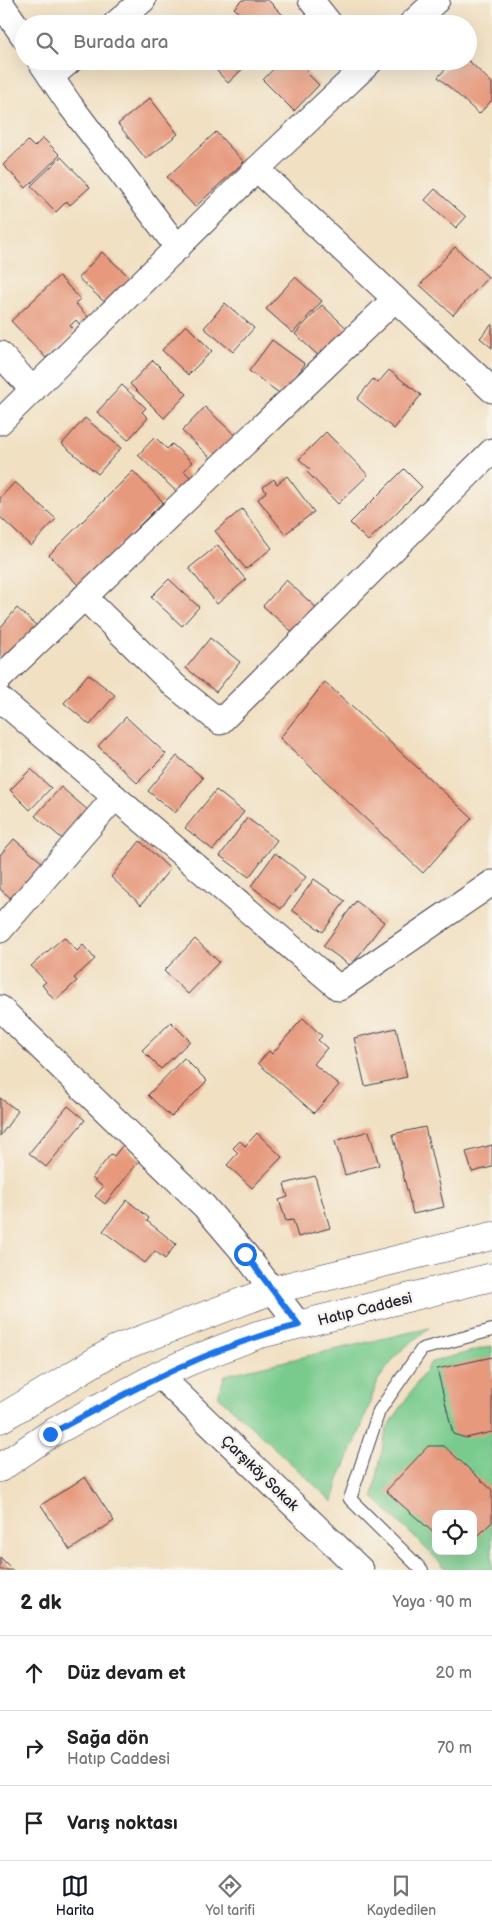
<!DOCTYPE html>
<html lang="tr">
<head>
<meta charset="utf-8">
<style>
  body { margin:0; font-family:"Balsamiq Sans",sans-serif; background:#f6f6f6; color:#222 }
  .controls { position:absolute; right:15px; bottom:15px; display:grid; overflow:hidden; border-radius:10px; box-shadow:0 5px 20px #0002 }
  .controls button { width:45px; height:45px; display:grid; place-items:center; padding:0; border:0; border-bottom:1px solid #e0e0e0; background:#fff; color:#222; font:25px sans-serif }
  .stop { position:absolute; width:15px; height:15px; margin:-11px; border:4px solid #1a73e8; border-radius:50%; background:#fff }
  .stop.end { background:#1a73e8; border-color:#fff; box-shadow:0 1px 5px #0008 }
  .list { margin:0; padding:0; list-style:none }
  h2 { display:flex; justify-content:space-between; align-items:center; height:65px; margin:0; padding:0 20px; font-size:21px }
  h2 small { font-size:16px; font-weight:400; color:#767676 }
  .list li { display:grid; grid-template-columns:32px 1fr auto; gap:15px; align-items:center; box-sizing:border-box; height:75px; padding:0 20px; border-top:1px solid #e0e0e0 }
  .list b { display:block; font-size:19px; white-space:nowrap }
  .list p { margin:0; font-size:16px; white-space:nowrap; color:#767676 }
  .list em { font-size:16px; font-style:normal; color:#767676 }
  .icon { flex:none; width:28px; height:28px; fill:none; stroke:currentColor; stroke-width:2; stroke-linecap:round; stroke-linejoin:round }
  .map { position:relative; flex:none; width:492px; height:1570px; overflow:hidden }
  .search { position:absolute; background:#fff; box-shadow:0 5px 20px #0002; left:15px; right:15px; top:15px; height:55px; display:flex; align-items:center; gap:12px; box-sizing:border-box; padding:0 18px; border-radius:28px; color:#767676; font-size:19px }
  .sheet { height:290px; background:#fff }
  nav { display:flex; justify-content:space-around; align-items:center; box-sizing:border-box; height:70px; border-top:1px solid #e0e0e0; background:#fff; font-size:14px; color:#767676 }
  nav a { display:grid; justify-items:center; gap:2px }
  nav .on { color:#111827 }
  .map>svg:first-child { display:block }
  .green { fill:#78cb8d; stroke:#4d7664; fill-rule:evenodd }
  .building { fill:#e6997d }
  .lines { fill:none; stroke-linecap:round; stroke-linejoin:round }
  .lane-casing { stroke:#413e4f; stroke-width:14 }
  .street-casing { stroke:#413e4f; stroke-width:27 }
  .secondary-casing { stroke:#413e4f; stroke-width:29 }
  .lane { stroke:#fff; stroke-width:12 }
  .street { stroke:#fff; stroke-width:25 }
  .secondary { stroke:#fff; stroke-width:28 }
  .route { stroke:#1a73e8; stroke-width:6 }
  .labels { text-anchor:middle; stroke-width:4.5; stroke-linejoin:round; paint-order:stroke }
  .street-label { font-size:15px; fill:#22223b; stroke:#f7f3e8 }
</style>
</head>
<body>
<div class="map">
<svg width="492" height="1570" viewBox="0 0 492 1570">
  <rect width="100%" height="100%" fill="#f7f3e8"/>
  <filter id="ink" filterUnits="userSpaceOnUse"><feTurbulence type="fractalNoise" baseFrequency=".02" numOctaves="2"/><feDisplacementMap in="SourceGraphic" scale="10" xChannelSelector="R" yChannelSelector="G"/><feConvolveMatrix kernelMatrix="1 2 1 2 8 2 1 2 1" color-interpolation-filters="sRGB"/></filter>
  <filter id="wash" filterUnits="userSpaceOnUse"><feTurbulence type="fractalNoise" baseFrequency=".0096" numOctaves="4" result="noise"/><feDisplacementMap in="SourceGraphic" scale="20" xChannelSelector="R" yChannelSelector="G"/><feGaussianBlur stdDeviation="1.12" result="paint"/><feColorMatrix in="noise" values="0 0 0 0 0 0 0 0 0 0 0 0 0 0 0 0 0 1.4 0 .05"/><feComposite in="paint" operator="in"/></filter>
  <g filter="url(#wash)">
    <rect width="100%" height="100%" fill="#f1e0c2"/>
    <g class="green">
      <path d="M429,1328L398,1353L378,1380L360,1431L339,1479L333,1502L218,1396L225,1375Z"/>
      <path d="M492,1346V1570H448L373,1497L386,1430L431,1362ZM436,1514H473V1551H436Z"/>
    </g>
    <g id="blocks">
      <g class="building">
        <path d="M242,0H268L290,22L288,24H249L234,8Z"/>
        <path d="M208,61H246L248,64L228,83Z"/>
        <path d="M281,61H298L301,65L304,62L310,68L306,72L319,85L294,111L263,80Z"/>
        <path d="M453,61H469L492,83V100L479,114L438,77Z"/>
        <path d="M150,98L178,134L146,159L118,124Z"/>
        <path d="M216,132L244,162L195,207L167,177Z"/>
        <path d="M43,138L60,155L26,188L3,165L28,141L34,147Z"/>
        <path d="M61,157L90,187L70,205L67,201L56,212L31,186Z"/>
        <path d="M435,189L466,217L456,228L425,200Z"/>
        <path d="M455,247L488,277L453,315L420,285Z"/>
        <path d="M102,252L135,282L111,308L78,278Z"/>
        <path d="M59,276L80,299L75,303L89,318L81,326L76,320L70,326L75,331L46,358L11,321Z"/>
        <path d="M295,277L322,301L293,333L266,309Z"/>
        <path d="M225,303L254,328L233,352L204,328Z"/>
        <path d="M322,305L353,334L323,360L295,334Z"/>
        <path d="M492,324V348L480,338Z"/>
        <path d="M186,325L212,351L188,375L162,350Z"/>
        <path d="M272,340L305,364L282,395L249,371Z"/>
        <path d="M153,360L187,394L164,418L130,384Z"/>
        <path d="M389,370L421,395L394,429L357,399L373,379L378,383Z"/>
        <path d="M122,385L146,408L142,412L148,418L128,440L97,412Z"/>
        <path d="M205,407L238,438L215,462L182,431Z"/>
        <path d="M85,418L121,448L98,474L62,444Z"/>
        <path d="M326,432L368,475L338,504L307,472L310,469L299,459Z"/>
        <path d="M155,437L167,449L172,444L192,462L184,471L195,482L181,496L138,455Z"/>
        <path d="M404,469L422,487L368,541L350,523Z"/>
        <path d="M133,471L163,502L79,586L49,555Z"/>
        <path d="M287,476L314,512L285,534L258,499L266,492L263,487L274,479L277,484Z"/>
        <path d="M15,482L56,519L31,546L0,517V498Z"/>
        <path d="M242,509L272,548L246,569L215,531Z"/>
        <path d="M218,545L246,580L217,604L189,568Z"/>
        <path d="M169,579L199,607L182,626L151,597Z"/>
        <path d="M286,580L321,612L298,637L263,606Z"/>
        <path d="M17,608L38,627L0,668V628Z"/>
        <path d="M210,638L240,662L216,692L186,668Z"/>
        <path d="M88,674L115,695L90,725L64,703Z"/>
        <path d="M325,682L472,818L423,873L280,738Z"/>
        <path d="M126,717L166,754L137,783L98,746Z"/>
        <path d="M177,756L203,778L175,813L148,791Z"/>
        <path d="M31,769L51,788L30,810L10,790Z"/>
        <path d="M61,787L90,812L65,841L35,816Z"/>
        <path d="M216,790L244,812L213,850L185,828Z"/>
        <path d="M247,818L277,840L249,877L220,856Z"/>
        <path d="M14,839L44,864L13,900L0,889V855Z"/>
        <path d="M140,841L170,869L141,905L111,877Z"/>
        <path d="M275,853L306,877L281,909L251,886Z"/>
        <path d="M314,879L345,901L323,932L292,910Z"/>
        <path d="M356,901L384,922L351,966L323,946Z"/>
        <path d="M64,937L77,951L83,945L95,959L74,978L77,981L55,1001L42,985L46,982L31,966Z"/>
        <path d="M195,939L219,962L188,994L164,971Z"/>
        <path d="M303,1018L322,1036L318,1040L327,1048L314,1064L339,1085L314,1113L258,1063L269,1051L272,1054Z"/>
        <path d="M171,1022L190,1041L161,1069L142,1050Z"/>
        <path d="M396,1028L407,1077L365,1086L354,1038Z"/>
        <path d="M184,1058L207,1081L171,1117L148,1095Z"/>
        <path d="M0,1098L18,1111L0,1136Z"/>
        <path d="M68,1106L85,1120L46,1167L29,1153Z"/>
        <path d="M425,1127L444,1207L413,1214L393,1134Z"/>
        <path d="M369,1131L379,1165L345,1175L335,1141Z"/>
        <path d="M257,1133L282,1157L252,1188L227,1165L238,1153L233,1148L240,1141L245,1146Z"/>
        <path d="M123,1145L140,1160L105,1204L95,1196L103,1187L92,1178L111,1154L114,1156Z"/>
        <path d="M492,1145V1167L472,1172L466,1152Z"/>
        <path d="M315,1176L330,1228L298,1237L293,1220L286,1221L279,1200L288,1197L284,1184Z"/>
        <path d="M127,1200L149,1218L147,1221L176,1244L165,1259L155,1251L145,1263L103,1231Z"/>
        <path d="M492,1357V1432L466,1438L453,1434L437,1369Z"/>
        <path d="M428,1446H444L492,1490V1522L473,1541V1514H436V1535L386,1491Z"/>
        <path d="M85,1477L114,1521L70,1550L41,1505Z"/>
        <path d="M0,1557L13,1570H0Z"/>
      </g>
    </g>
  </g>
  <g filter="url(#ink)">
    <use href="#blocks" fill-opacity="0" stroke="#413e4f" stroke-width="1"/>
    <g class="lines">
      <defs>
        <path id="lane" d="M422,1570L350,1499L379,1411L422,1349L492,1330"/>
        <g id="street">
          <path d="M311,0L330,24"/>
          <path d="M0,2L24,37"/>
          <path d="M115,24L143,0"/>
          <path d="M411,24L437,0"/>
          <path d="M40,61L70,105L178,248"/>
          <path d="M51,77L70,61"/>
          <path d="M257,169L492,390"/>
          <path d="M0,354L33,390"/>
          <path d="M0,422L257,169L371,61"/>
          <path d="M84,597L175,686L220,722L492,451"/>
          <path d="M0,678L395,299"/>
          <path d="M0,699L339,988L492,883"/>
          <path d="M0,930L115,797"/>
          <path d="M0,1008L204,1206L245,1254L299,1325"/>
          <path d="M159,1375L361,1570"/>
        </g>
        <g id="secondary">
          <path d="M0,1419L116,1349L273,1290L492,1236"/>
          <path d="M0,1468L50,1434L159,1375L190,1361L257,1335L492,1277"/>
        </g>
      </defs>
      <use href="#lane" class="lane-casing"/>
      <use href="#street" class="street-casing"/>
      <use href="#secondary" class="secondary-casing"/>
      <use href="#lane" class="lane"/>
      <use href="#street" class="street"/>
      <use href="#secondary" class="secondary"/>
    </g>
  </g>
  <g class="lines" filter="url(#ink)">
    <path class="route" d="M50,1434C132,1390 208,1347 299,1325L245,1254"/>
  </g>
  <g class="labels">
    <g class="street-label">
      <text transform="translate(365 1309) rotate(-14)" y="5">Hatıp Caddesi</text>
      <text transform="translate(260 1473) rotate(44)" y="5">Çarşıköy Sokak</text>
    </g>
  </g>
</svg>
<div class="controls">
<button><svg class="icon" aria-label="locate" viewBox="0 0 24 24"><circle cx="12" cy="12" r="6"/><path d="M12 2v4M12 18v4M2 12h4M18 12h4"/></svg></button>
</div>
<div class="stop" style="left:245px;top:1254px"></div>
<div class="stop end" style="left:50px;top:1434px"></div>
<div class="search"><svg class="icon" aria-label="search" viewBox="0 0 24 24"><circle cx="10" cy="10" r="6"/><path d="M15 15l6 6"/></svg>Burada ara</div>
</div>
<section class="sheet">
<h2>2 dk<small>Yaya · 90 m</small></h2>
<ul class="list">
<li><svg class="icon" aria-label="ahead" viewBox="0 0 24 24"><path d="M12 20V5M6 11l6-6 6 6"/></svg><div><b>Düz devam et</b></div><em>20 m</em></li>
<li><svg class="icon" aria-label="right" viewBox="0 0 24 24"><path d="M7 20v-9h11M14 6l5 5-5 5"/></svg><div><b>Sağa dön</b><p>Hatıp Caddesi</p></div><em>70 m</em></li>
<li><svg class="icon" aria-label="arrive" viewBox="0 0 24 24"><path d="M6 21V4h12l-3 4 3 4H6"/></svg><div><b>Varış noktası</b></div></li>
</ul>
</section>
<nav>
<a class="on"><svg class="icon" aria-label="map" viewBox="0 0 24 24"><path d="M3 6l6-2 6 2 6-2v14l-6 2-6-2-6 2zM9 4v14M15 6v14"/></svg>Harita</a>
<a><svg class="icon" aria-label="directions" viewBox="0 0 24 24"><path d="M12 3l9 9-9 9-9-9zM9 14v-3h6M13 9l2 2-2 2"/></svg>Yol tarifi</a>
<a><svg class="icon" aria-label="saved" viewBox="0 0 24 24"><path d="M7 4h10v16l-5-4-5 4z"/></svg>Kaydedilen</a>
</nav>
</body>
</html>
